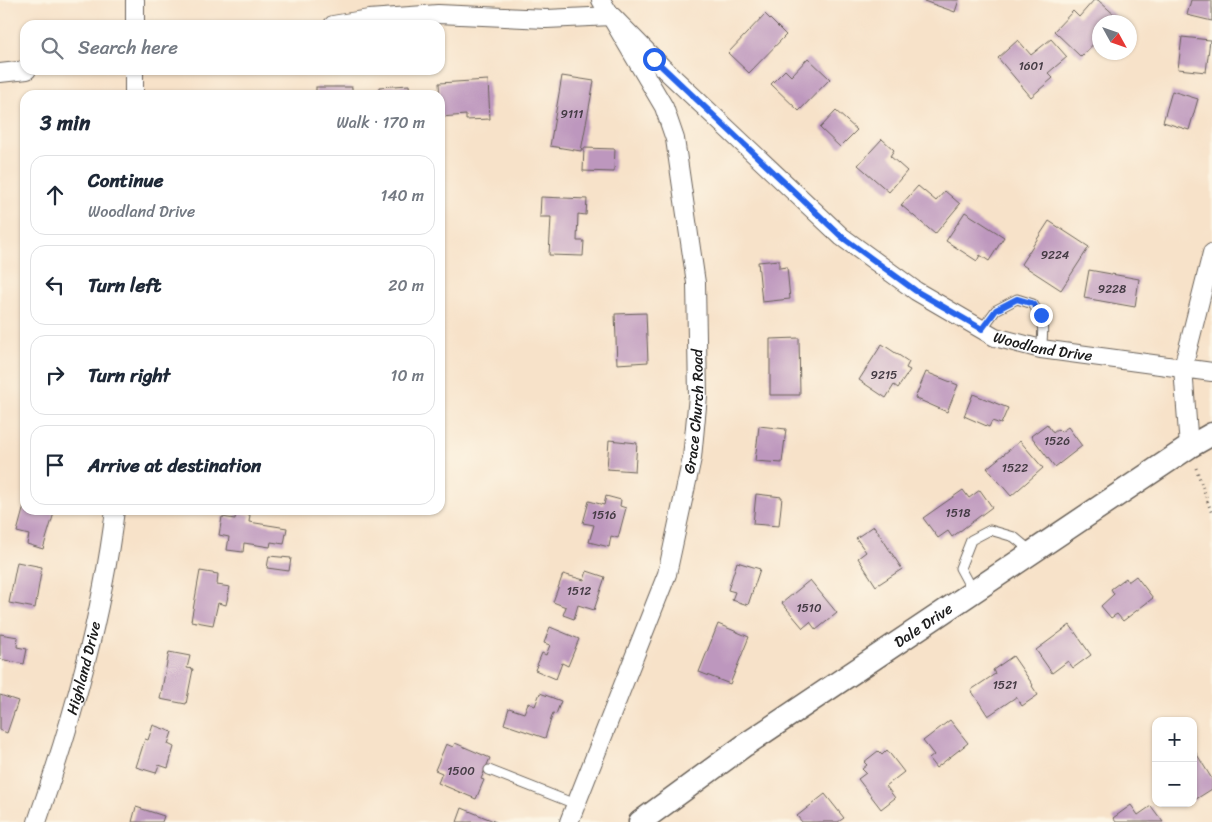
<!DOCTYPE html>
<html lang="en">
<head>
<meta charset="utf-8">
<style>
  body { margin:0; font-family:Sriracha,sans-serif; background:#f6f6f7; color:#1f2937 }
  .controls { position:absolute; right:15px; bottom:15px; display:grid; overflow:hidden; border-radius:10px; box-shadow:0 1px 4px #0004 }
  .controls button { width:45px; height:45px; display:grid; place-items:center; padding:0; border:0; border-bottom:1px solid #e0e1e3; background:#fff; color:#1f2937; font:25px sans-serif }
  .compass { position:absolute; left:1092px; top:15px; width:45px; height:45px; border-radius:50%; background:#fff; box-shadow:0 1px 4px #0004; rotate:130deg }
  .stop { position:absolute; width:15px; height:15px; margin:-11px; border:4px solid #2563eb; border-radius:50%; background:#fff }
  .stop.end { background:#2563eb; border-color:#fff; box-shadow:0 1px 5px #0008 }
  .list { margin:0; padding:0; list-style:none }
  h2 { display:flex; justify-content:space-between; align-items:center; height:65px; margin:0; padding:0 20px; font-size:21px }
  h2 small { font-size:16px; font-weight:400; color:#747a83 }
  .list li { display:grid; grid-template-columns:32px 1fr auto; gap:15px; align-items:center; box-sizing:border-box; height:80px; margin:0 10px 10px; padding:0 10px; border:1px solid #e0e1e3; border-radius:15px }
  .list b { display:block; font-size:19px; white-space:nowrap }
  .list p { margin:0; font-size:16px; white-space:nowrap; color:#747a83 }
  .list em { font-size:16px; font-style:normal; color:#747a83 }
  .icon { flex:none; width:28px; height:28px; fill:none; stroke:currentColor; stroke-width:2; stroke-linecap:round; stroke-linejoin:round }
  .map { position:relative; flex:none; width:1212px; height:822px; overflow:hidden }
  .search { position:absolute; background:#fff; box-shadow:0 1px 4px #0004; left:20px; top:20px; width:425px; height:55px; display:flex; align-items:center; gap:12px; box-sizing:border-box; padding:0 18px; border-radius:15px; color:#747a83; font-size:19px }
  .panel { position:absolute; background:#fff; box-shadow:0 1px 4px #0004; left:20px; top:90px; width:425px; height:425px; border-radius:15px }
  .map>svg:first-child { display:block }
  .building { fill:#bd97be }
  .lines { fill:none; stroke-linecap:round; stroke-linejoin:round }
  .service-casing { stroke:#696159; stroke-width:11 }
  .minor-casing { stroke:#696159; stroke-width:20 }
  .tertiary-casing { stroke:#696159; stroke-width:25 }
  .path { stroke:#696159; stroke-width:3; stroke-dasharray:1 4; stroke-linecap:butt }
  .service { stroke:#fff; stroke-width:9 }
  .minor { stroke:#fff; stroke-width:18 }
  .tertiary { stroke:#fff; stroke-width:22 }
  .route { stroke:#2563eb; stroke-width:6 }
  .labels { text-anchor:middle; stroke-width:4; stroke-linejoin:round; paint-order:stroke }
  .number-label { font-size:12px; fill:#443b44 }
  .street-label { font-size:15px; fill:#1c1c1c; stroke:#fcf5e5 }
</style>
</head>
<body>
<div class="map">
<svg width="1212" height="822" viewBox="0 0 1212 822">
  <rect width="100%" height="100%" fill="#fcf5e5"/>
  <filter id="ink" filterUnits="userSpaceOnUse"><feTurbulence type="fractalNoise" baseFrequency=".02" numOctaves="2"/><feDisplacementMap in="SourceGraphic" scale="10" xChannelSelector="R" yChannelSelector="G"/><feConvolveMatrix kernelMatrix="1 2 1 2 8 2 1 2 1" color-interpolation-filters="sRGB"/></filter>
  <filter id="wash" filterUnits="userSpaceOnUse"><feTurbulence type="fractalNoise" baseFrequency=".0096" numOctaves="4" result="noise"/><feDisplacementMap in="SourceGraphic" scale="20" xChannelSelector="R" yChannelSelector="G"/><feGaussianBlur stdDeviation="1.12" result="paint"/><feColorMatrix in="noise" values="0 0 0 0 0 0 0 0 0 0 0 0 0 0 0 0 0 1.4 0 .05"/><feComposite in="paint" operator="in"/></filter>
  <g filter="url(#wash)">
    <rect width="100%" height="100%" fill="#f7e2c9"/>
    <g id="blocks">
      <g class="building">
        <path d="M921,0H959L955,12Z"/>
        <path d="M1094,0H1098L1118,18L1113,22H1100V37L1081,57L1054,31L1073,11L1079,17Z"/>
        <path d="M1191,0H1212V21L1187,15Z"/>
        <path d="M765,14L786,35L749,73L728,53Z"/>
        <path d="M1182,37L1210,40L1206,72L1178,69Z"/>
        <path d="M1051,39L1067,57L1048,73L1053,78L1031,97L998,58L1018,40L1031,55Z"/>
        <path d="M808,58L830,79L799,111L771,84L785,70L791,76Z"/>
        <path d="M562,76L594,81L581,151L550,146Z"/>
        <path d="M488,80L490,119L466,120V115L441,117L439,83Z"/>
        <path d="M409,85L410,95H361V92L379,91V87Z"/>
        <rect x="316" y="87" width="36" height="8"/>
        <path d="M1172,91L1198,99L1189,130L1163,122Z"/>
        <path d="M836,111L857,130L840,147L820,128Z"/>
        <path d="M882,139L894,150L890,156L907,171L889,192L858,165Z"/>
        <path d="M584,148L615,149L614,172L583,171Z"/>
        <path d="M918,186L936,201L945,191L960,204L935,234L901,205Z"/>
        <path d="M541,197L587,199L586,215L578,214L577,241H584L583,256L549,255L551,217H540Z"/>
        <path d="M965,212L1004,237L989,261L980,255L977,261L946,241Z"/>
        <path d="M1049,221L1089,247L1061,290L1021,264Z"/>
        <path d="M779,260V268L787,267L790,299L762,302L758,262Z"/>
        <path d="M1089,270L1139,279L1135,307L1084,298Z"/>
        <path d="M646,313L648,362L617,364L615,314Z"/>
        <path d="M799,338L800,395H770V339Z"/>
        <path d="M882,344L909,362L906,368L910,370L898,388L894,385L886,398L859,380Z"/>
        <path d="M926,372L958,385L947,412L915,398Z"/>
        <path d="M973,394L1008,408L1001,424L992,421L989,427L964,416Z"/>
        <path d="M1047,424L1053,433L1058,429L1061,432L1068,427L1082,446L1055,467L1031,436Z"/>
        <path d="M759,426L786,429L782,463L755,461Z"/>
        <path d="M609,440L637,443L635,471L607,469Z"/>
        <path d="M1020,441L1043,468L1011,496L987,468Z"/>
        <path d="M963,490L969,498L980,490L992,507L952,537L948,531L938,538L923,518Z"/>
        <path d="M756,494L782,497L779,526L753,524Z"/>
        <path d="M606,496L621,500L620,506L626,508L618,538L611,536L609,547L589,542L594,525L583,523L589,501L604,505Z"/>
        <path d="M24,506L25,510H41L54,513L43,549L27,544L29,535L17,532Z"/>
        <path d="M236,512L250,515L249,522L287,528L284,544L271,542L270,547L244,543L243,552L227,550L229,537L219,535L222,517L235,519Z"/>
        <path d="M874,526L902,569L876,586L858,558L866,552L856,538Z"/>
        <path d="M269,556L291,558L289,571L267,568Z"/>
        <path d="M17,562L42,567L35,608L9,603Z"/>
        <path d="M737,562L760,569L748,605L732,600L735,592L728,590Z"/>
        <path d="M200,571L218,574L217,585L230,587L226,605L218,603L213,625L191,621Z"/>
        <path d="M587,571L605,577L594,610L578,605L574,619L563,615L566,607L553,602L563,574L584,580Z"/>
        <path d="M1136,576L1153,598L1123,621L1117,614L1111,618L1101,606L1114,594L1111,589L1126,578L1128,582Z"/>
        <path d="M810,580L837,613L816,630L810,622L803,628L782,603Z"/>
        <path d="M718,624L749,637L730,684L699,672Z"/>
        <path d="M1070,625L1091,655L1073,668L1068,661L1052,673L1036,650Z"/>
        <path d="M550,627L579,639L568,666L562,663L556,679L535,670L542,653L546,655L550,645L544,643Z"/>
        <path d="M0,634L18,637L17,647L27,649L24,664L0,659Z"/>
        <path d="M169,652L190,656L187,668L193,669L186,704L160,699Z"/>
        <path d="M1013,656L1033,685L1032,686L1038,695L1022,706L1016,697L988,716L971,690L995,674L993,670Z"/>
        <path d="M540,693L561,701L556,714L553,713L545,738L504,724L509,708L524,713L528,703L535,706Z"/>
        <path d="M0,695L18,701L7,733L0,730Z"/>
        <path d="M950,720L968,743L936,768L929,759L934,755L923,741Z"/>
        <path d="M153,725L172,732L168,744L174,747L168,768L159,765L156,773L136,767L145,739L148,740Z"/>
        <path d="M455,743L490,758L481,779L484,780L476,799L438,783L442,773L435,770L446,744L453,747Z"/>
        <path d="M887,750L904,772L886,786L895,798L881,809L858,779L866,773L862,769L867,765L864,762L878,751L882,755Z"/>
        <path d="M1196,753L1212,779V789L1193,801V755Z"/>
        <path d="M825,794L844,818L838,822H802L797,816Z"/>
        <path d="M1131,805L1138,815L1151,806L1163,822H1116L1113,818Z"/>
        <path d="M136,807L164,816L162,822H132Z"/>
        <path d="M462,808L496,822H457Z"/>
      </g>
    </g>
  </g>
  <g filter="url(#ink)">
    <use href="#blocks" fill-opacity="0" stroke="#696159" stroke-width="1"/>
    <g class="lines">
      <defs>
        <g id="service">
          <path d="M982,329L996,310L1017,299L1033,304C1044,320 1044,330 1041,349"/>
          <path d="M973,592L960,568L971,540L990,530L1014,537L1032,552"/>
          <path d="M489,770L575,804"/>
        </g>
        <g id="minor">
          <path d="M135,25V0"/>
          <path id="s1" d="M333,25L369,19L438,14L546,19L612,16L662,67L842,237L916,291L995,337L1041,349L1212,372"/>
          <path d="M0,73L27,70"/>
          <path d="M134,95V70"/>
          <path d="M1189,447L1183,368L1212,253"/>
          <path id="s2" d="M37,822C72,721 102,617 115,510"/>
          <path id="s3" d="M569,822L667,574L692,458L698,396L696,283L675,139L664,107L601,0"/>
        </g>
        <g id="tertiary">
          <path id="s4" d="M640,822L745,745L1189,447L1212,434"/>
        </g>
      </defs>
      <use href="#service" class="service-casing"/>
      <use href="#minor" class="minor-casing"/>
      <use href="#tertiary" class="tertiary-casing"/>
      <path class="path" d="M1196,468L1212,514"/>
      <use href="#service" class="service"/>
      <use href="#minor" class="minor"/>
      <use href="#tertiary" class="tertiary"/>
    </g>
  </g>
  <g class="lines" filter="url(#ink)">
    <path class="route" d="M654,59L842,237L916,291L982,329L996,310L1017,299L1034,304L1041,315"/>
  </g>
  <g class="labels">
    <g class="number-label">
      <text x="1031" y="70">1601</text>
      <text x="572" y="118">9111</text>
      <text x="1055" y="259">9224</text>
      <text x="1112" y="293">9228</text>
      <text x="884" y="379">9215</text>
      <text x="1057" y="445">1526</text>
      <text x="1015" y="472">1522</text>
      <text x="958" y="517">1518</text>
      <text x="604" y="519">1516</text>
      <text x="579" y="595">1512</text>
      <text x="809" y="612">1510</text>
      <text x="1005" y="689">1521</text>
      <text x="461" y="775">1500</text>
    </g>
    <g class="street-label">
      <text dy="5" stroke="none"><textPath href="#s1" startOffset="831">Woodland Drive</textPath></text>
      <text dy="5" stroke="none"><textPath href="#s3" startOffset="432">Grace Church Road</textPath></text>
      <text dy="5" stroke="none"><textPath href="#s4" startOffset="345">Dale Drive</textPath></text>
      <text dy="5" stroke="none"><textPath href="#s2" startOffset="161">Highland Drive</textPath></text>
    </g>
  </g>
</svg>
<div class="controls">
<button>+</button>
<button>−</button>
</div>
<svg class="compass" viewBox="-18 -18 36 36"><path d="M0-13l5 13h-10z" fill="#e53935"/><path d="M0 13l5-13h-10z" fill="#747a83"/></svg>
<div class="stop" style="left:654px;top:59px"></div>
<div class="stop end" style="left:1041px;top:315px"></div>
<div class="search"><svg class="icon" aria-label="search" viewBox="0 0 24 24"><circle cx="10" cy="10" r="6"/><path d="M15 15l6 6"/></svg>Search here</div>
<section class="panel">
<h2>3 min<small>Walk · 170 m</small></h2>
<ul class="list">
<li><svg class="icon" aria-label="ahead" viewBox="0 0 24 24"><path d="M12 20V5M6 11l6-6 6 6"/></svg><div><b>Continue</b><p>Woodland Drive</p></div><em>140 m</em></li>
<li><svg class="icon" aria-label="left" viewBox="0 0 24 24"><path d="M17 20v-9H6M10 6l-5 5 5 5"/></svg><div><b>Turn left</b></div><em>20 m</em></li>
<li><svg class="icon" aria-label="right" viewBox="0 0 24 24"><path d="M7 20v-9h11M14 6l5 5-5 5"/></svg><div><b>Turn right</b></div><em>10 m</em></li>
<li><svg class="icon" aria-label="arrive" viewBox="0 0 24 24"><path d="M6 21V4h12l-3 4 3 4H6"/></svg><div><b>Arrive at destination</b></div></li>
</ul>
</section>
</div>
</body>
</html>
